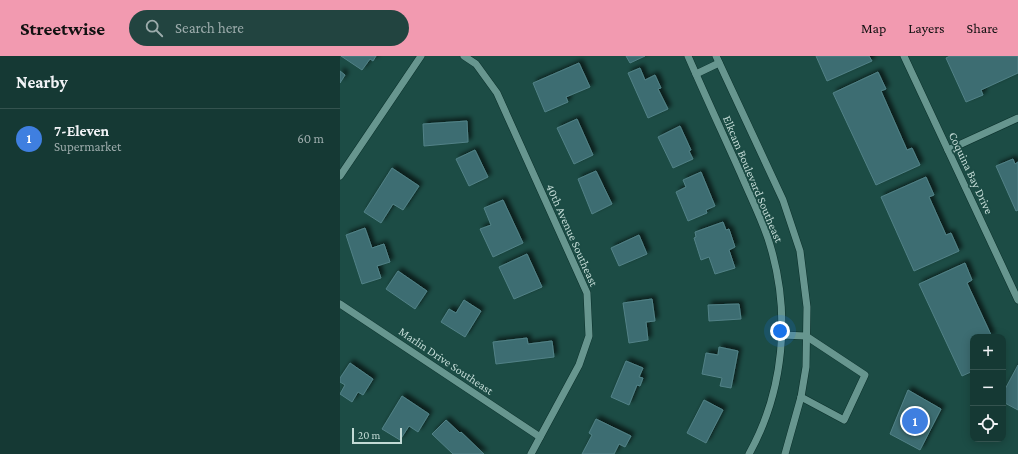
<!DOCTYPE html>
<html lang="en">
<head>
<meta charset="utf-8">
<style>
  body { margin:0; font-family:"Crimson Pro",serif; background:#224440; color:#f1f3f6 }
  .controls { position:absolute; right:12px; bottom:12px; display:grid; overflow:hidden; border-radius:8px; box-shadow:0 2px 10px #0003 }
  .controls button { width:36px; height:36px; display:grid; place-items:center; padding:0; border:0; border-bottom:1px solid #34534f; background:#153934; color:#f1f3f6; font:20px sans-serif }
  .scale { position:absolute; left:12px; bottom:10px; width:50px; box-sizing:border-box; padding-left:4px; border:2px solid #c2dad5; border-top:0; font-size:11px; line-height:14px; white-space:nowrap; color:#c2dad5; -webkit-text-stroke:3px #1c4c45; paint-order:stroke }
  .you { position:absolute; left:440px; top:275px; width:14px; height:14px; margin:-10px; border:3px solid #fff; border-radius:50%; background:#1a73e8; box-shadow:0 0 0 6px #1a73e833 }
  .badge { display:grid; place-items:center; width:26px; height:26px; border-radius:50%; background:#f29ab0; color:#fff; font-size:13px; font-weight:700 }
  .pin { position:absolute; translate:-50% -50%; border:2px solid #fff; box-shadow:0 1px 4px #0006 }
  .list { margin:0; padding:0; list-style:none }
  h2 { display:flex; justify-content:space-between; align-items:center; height:52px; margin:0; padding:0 16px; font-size:17px }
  h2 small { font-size:13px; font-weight:400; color:#9dacac }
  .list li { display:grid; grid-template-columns:26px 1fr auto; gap:12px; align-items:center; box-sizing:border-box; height:60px; padding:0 16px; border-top:1px solid #34534f }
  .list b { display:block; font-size:15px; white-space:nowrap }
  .list p { margin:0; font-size:13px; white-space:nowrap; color:#9dacac }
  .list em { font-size:13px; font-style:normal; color:#9dacac }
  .icon { flex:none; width:22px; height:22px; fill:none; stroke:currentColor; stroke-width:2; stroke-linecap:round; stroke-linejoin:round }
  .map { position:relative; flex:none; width:678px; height:398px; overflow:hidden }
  header { display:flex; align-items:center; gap:24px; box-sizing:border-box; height:56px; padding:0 20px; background:#f29ab0; color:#111 }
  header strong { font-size:19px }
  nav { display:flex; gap:22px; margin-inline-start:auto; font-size:14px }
  .search { width:280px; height:36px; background:#224440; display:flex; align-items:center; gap:10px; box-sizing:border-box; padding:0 14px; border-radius:22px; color:#9dacac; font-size:15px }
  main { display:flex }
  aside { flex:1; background:#153934 }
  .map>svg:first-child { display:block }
  .building { fill:#3d6d72; stroke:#528287; filter:url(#shadow) }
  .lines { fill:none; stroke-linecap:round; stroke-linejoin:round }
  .minor-casing { stroke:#0b302b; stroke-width:8 }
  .minor { stroke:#67968f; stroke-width:7 }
  .labels { text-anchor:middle; stroke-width:3.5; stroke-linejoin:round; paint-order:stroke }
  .street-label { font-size:12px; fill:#c2dad5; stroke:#1c4c45 }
</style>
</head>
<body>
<header>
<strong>Streetwise</strong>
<div class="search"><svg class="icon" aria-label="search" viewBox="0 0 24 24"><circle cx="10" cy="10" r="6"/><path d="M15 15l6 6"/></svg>Search here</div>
<nav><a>Map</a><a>Layers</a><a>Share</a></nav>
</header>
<main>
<aside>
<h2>Nearby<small></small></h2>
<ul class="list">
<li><span class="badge" style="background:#3f7fe0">1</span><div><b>7-Eleven</b><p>Supermarket</p></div><em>60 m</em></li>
</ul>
</aside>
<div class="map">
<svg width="678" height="398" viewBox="0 0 678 398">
  <defs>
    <filter id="shadow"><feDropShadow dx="3.5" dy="-3.5" stdDeviation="2" flood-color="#0009"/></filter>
  </defs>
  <rect width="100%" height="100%" fill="#1c4c45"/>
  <g class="building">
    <path d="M1,0H36L33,5L30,3L22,14Z"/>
    <path d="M286,0H305L290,7Z"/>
    <path d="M476,0H529L532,5L487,25Z"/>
    <path d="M610,0H678V17L641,34L643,39L626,46L606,2Z"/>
    <path d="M239,7L250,31L226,41L228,46L205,56L193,27Z"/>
    <path d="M300,12L305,24L315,19L321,32L318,33L328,53L308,62L288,17Z"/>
    <path d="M0,15L5,19L0,27Z"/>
    <path d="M538,16L546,33L541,35L567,94L572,92L580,109L536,129L493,37Z"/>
    <path d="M237,63L253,99L234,108L217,72Z"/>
    <path d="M127,65L128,86L84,90L83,68Z"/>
    <path d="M340,70L351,94L349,95L353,103L333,112L318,81Z"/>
    <path d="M135,94L148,121L129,130L116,103Z"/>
    <path d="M673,103L675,108L678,106V154L676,155L656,110Z"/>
    <path d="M52,112L79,130L63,154L53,148L41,167L24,156Z"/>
    <path d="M256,115L272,148L252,158L238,123Z"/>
    <path d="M361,116L375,150L366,154L367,157L348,165L336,136L346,131L343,124Z"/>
    <path d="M586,121L594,139L589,141L606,179L611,177L619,195L574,215L541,141Z"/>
    <path d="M163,144L183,187L153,201L140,173L151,169L144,152Z"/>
    <path d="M383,166L386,174L389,173L395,191L389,194L395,212L375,218L369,201L361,204L354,182L356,181L355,176Z"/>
    <path d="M25,172L32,192L44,188L50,206L37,210L41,222L22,228L6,179Z"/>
    <path d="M299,179L307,198L279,210L271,192Z"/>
    <path d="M187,198L202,231L174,243L159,211Z"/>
    <path d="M625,207L632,224L627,227L652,281H633V315L622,320L579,228Z"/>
    <path d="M58,215L87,235L75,253L46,233Z"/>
    <path d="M312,243L315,265L306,266L308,284L289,287L283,247Z"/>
    <path d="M124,244L141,255L125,281L101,266L109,253L116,257Z"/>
    <path d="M399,248L401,263L369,265L368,249Z"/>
    <path d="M187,282L188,288L212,285L214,301L156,308L153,286Z"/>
    <path d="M379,291L398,295L391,332L380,330L382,322L362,318L366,297L378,299Z"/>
    <path d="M286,305L303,312L299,321L303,322L300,330L297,329L289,349L271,341Z"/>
    <path d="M10,307L33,323L23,339L18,336L12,346L0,338L5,329L0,326V322Z"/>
    <path d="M678,309V354L663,346V337Z"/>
    <path d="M568,334L601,353L580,394L550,378Z"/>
    <path d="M62,340L89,358L78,376L69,370L60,384L42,373Z"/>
    <path d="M364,344L383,354L366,387L347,377Z"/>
    <path d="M256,363L291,380L285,391L279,388L274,398H242L252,379L249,377Z"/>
    <path d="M106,364L120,377L121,376L144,398H113L92,378Z"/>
  </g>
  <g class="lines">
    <defs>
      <g id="minor">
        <path d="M124,0L136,8L157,37L247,237L249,280L239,309L191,398"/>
        <path d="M348,0C365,39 383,78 400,116C410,140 423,165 430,189C451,258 444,335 409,398"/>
        <path d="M376,0L443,144L460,195L467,251L466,311L461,341L445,398"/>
        <path d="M564,0L678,244"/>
        <path d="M356,18L379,7"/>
        <path d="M608,94L678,62"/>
        <path d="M0,120L81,0"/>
        <path d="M0,248L200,381"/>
        <path d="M442,279L466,280L525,319L504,364L461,341"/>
      </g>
    </defs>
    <use href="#minor" class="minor-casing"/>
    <use href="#minor" class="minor"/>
  </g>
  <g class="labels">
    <g class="street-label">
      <text transform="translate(631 117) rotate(65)" y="4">Coquina Bay Drive</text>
      <text transform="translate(413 123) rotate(67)" y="4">Elkcam Boulevard Southeast</text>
      <text transform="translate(232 179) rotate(66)" y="4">40th Avenue Southeast</text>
      <text transform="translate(106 305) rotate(34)" y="4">Marlin Drive Southeast</text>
    </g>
  </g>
</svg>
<div class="controls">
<button>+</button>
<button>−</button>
<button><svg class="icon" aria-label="locate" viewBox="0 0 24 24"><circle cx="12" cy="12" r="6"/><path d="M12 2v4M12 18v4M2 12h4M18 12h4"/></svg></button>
</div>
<div class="scale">20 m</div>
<div class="you"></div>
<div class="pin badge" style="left:575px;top:365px;background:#3f7fe0">1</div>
</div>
</main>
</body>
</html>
